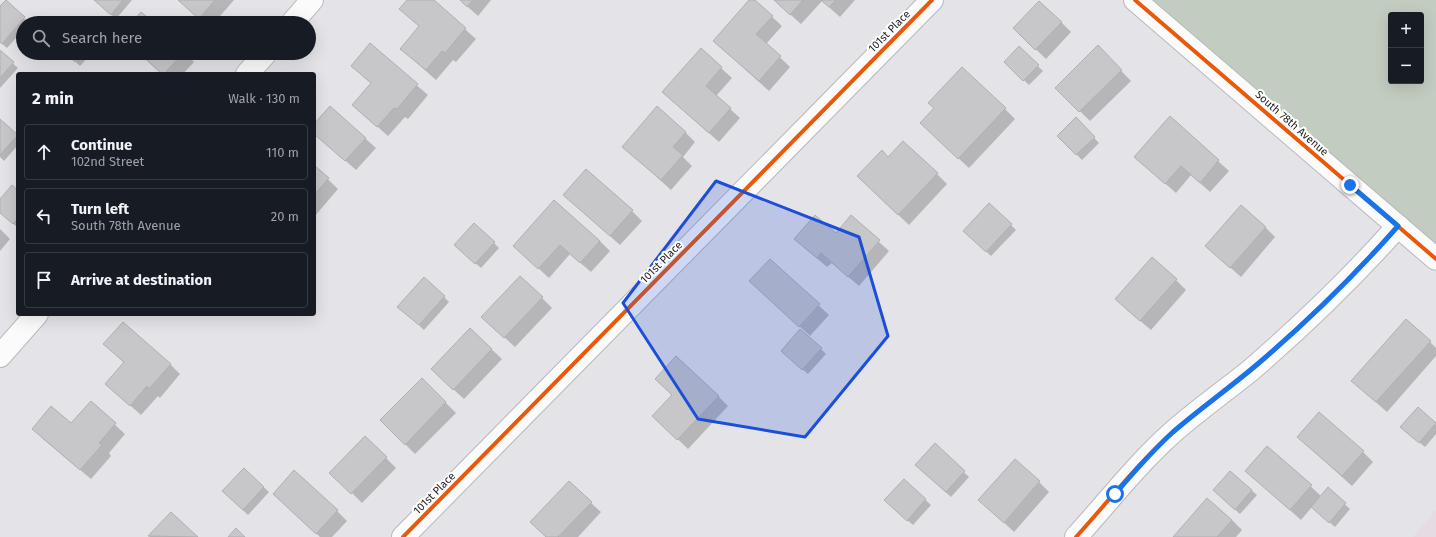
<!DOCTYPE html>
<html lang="en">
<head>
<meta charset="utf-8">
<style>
  body { margin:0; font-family:"Fira Sans",sans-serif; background:#20242c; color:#f1f3f6 }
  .controls { position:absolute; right:12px; top:12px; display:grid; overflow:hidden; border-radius:4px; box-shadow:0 4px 16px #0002 }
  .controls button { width:36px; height:36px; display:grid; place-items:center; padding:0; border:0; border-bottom:1px solid #363941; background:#171b24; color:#f1f3f6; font:20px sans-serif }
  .stop { position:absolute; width:12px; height:12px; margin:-9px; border:3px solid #1a73e8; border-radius:50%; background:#fff }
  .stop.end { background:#1a73e8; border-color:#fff; box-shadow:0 1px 4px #0008 }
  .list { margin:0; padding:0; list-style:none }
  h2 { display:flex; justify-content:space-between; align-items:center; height:52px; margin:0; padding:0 16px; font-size:17px }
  h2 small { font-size:13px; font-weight:400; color:#9ea1a6 }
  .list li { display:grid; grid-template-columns:26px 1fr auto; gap:12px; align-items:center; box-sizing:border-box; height:56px; margin:0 8px 8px; padding:0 8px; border:1px solid #363941; border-radius:4px }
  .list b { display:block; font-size:15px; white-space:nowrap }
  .list p { margin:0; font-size:13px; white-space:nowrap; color:#9ea1a6 }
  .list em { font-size:13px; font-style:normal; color:#9ea1a6 }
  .icon { flex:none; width:22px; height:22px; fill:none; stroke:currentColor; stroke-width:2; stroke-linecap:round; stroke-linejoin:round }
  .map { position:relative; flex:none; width:1436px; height:537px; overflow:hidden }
  .search { position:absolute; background:#171b24; box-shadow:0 4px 16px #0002; left:16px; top:16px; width:300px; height:44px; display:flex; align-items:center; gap:10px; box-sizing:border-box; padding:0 14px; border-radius:22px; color:#9ea1a6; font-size:15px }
  .panel { position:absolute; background:#171b24; box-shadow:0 4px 16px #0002; left:16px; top:72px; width:300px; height:244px; border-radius:4px }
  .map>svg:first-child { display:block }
  .commercial { fill:#e6dae3 }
  .green { fill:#c2ccc0; fill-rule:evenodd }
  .shadow { fill:#0003 }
  .building { fill:#c7c6c9; stroke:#b0afb2 }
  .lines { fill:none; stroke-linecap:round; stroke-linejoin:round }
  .minor-casing { stroke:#b9b9bb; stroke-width:24 }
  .minor { stroke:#fbfbfc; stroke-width:22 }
  .cycleway-casing { stroke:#fff; stroke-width:6 }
  .cycleway { stroke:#e8590c; stroke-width:4 }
  .route { stroke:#1a73e8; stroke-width:5 }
  .marked { fill:#1d4ed8; fill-opacity:0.2; stroke:#1d4ed8; stroke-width:3; stroke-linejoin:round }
  .labels { text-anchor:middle; stroke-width:4; stroke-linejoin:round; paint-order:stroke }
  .street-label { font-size:11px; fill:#1f1f22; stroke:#fff }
</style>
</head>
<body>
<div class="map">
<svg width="1436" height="537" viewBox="0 0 1436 537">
  <rect width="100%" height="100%" fill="#e4e4e8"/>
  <path class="commercial" d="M1436,510V537H1413Z"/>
  <path class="green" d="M1150,0H1436V245ZM1391,15H1421V81H1391Z"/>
  <g class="shadow">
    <path d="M95,0H132L116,19Z"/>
    <path d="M178,0H234L214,23H204Z"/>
    <path d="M408,0H432L476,39L456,62L453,60L436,80L401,49L420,27L400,9Z"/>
    <path d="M460,0H491L478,16Z"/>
    <path d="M750,0H754L782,26L766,44L790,67L769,91L714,41Z"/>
    <path d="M774,0H855L840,17L822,1L801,24Z"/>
    <path d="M6,1L29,23H23V30L7,48L0,42V8Z"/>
    <path d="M1061,22L1071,32L1046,59L1024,38Z"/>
    <path d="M370,45L428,95L408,119L405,117L388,136L353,105L372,84L352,66Z"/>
    <path d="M1098,47L1131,81L1090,121L1056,88Z"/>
    <path d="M1019,48L1043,71L1029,85L1005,62Z"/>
    <path d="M701,50L732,78L716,96L740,118L719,142L674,102Z"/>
    <path d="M0,52L18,68L0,88Z"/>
    <path d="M66,53H92L80,66Z"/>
    <path d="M139,53H185L194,62L183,74H162Z"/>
    <path d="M330,107L376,148L356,170L314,133V126Z"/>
    <path d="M1005,109L1015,119L969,168L931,133Z"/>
    <path d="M1170,118L1229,171L1210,192L1191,175L1176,193L1145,166Z"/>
    <path d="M1076,119L1099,143L1082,160L1058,136Z"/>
    <path d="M0,121L18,137V145L4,161L0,157Z"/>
    <path d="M685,132L695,142L683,157L692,166L671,190L623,146Z"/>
    <path d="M888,158L937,174L947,184L909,225L868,186Z"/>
    <path d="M314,166L338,189L314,217Z"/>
    <path d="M18,191V228L0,212V200Z"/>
    <path d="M989,204L1016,230L991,256L964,231Z"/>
    <path d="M575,205L632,211L642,221L620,245Z"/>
    <path d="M851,217L889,251L859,286L832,263L827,267L806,249L836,235Z"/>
    <path d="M1265,227L1275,237L1241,277L1206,246Z"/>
    <path d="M0,229L10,239L0,251Z"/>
    <path d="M600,241L610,251L591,272L570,254L549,278L514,246Z"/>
    <path d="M494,243L499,248L481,268L460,250Z"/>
    <path d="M770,260L829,315L810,336L761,291Z"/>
    <path d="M1176,280L1186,290L1151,330L1126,309Z"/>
    <path d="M444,297L449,302L424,330L404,311Z"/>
    <path d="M542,298L552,308L515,347L493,327Z"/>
    <path d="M470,329L502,359L464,399L442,379Z"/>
    <path d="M1430,342L1436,348V356L1387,412L1363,391Z"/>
    <path d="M105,344L170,364L180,374L160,398L158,396L141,415L106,384L124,363Z"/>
    <path d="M821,349L826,354L808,374L787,356Z"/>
    <path d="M422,379L456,413L415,454L381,420Z"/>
    <path d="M718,396L728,406L688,449L664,426Z"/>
    <path d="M91,403L125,434L109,453L111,456L91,479L43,439L71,425Z"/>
    <path d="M1418,409L1436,425V434L1425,447L1407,432Z"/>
    <path d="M365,437L396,468L362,503L331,472Z"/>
    <path d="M1298,437L1363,452L1373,462L1352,486Z"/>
    <path d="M935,445L969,477L951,497L921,470Z"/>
    <path d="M1268,447L1321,496L1328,489L1350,509L1335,527L1312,507L1301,520L1257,481Z"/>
    <path d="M244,469L269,492L248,515L228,496Z"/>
    <path d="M1230,472L1257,495L1240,514L1219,495Z"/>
    <path d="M904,480L931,505L913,525L890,505Z"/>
    <path d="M1039,482L1049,492L1014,532L980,500Z"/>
    <path d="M274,494L337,511L347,521L332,537H320Z"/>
    <path d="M591,503L601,512L578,537H547Z"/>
    <path d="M171,513L196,537H150L149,536Z"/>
    <path d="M1232,520L1242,530L1236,537H1174Z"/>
  </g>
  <g class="building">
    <path d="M6,0L25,17L2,44L0,42V6Z"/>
    <path d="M94,0H123L111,15Z"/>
    <path d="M178,0H215L199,19Z"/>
    <path d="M407,0H434L466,28L445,53L442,51L426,70L400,49L419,26L399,9Z"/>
    <path d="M460,0H473L467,7Z"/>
    <path d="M749,0H755L773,16L756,34L781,56L759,81L713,41Z"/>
    <path d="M774,0H803L790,15Z"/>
    <path d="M821,0H836L829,7Z"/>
    <path d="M1039,1L1062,22L1035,50L1013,28Z"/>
    <path d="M141,12L154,23H131Z"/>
    <path d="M75,16L83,23H68Z"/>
    <path d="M370,43L418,84L397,109L394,108L377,127L352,105L371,83L351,66Z"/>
    <path d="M1098,45L1122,70L1079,112L1055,88Z"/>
    <path d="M1019,46L1039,65L1023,81L1004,62Z"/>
    <path d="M701,48L722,67L706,86L731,108L709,133L662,92Z"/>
    <path d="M0,50L14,62L0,78Z"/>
    <path d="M65,53H83L75,62Z"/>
    <path d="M139,53H183L164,74H162Z"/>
    <path d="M962,67L1006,108L958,159L920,123L934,108L928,103Z"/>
    <path d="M330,106L366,138L345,161L314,134V124Z"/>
    <path d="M657,106L686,132L673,147L683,155L661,180L622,147Z"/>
    <path d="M1170,116L1219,160L1200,183L1181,166L1165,184L1134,157Z"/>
    <path d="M1076,117L1095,137L1076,155L1057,136Z"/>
    <path d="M0,119L18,135L0,155Z"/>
    <path d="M903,141L938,173L898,215L857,176L882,150L888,157Z"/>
    <path d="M314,165L329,178L314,195Z"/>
    <path d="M586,169L633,210L610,236L563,195Z"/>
    <path d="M12,185L18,190V218L13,224L0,213V199Z"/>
    <path d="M554,200L600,241L580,263L560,245L538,269L513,246Z"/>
    <path d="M989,203L1012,224L986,252L963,231Z"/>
    <path d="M1241,205L1266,227L1230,268L1205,246Z"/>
    <path d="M815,215L836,233L851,215L880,240L848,277L821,253L817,258L794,239Z"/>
    <path d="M474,223L495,242L475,264L454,245Z"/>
    <path d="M1152,257L1177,279L1140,321L1115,299Z"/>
    <path d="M770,259L820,304L799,327L749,281Z"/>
    <path d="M520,276L543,297L504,338L481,317Z"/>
    <path d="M424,277L445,296L419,325L397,307Z"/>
    <path d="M1406,319L1431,341L1376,402L1351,381Z"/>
    <path d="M123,322L171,364L149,389L147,386L130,406L105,384L124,362L103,344Z"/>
    <path d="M470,328L492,349L453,390L431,369Z"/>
    <path d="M800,329L822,348L802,370L781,351Z"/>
    <path d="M676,356L719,396L677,440L652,416L672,395L655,379Z"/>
    <path d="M422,378L446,402L405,445L380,420Z"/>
    <path d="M91,401L116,423L99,443L102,445L80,470L32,429L51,406L71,423Z"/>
    <path d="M1418,407L1436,423L1419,443L1400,427Z"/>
    <path d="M1319,412L1364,451L1342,476L1297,437Z"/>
    <path d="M365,436L387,457L351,494L329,473Z"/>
    <path d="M935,443L965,471L946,492L915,465Z"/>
    <path d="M1267,446L1312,485L1290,510L1245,471Z"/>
    <path d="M1015,459L1040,481L1004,523L978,500Z"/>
    <path d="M244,468L264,487L243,510L222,491Z"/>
    <path d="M294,470L338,510L316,534L273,494Z"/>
    <path d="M1230,471L1252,490L1235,510L1213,490Z"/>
    <path d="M904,479L926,499L907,521L884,500Z"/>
    <path d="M569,481L592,502L558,537H546L530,522Z"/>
    <path d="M1328,487L1346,503L1329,523L1311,507Z"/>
    <path d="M1207,498L1232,520L1217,537H1173Z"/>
    <path d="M171,512L198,537L148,536Z"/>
    <path d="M236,528L245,537H228Z"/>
  </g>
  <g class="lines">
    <defs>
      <g id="minor">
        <path d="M1135,0L1436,259"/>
        <path d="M292,23L312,0"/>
        <path d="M247,74L266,53"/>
        <path d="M0,356L37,314"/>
        <path d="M403,537L932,0"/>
        <path d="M1076,537C1108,502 1137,464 1173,432C1198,410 1225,391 1251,370C1303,325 1352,278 1398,226"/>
      </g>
    </defs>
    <use href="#minor" class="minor-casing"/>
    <use href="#minor" class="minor"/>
    <defs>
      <g id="cycleway">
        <path d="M1135,0L1436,259"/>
        <path d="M403,537L932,0"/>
        <path d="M1076,537C1108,502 1137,464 1173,432C1198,410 1225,391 1251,370C1303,325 1352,278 1398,226"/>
      </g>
    </defs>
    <use href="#cycleway" class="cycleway-casing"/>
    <use href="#cycleway" class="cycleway"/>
  </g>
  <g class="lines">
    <path class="route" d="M1115,494C1133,473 1152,451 1173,432C1201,408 1232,386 1260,362C1309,320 1355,275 1398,226L1350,185"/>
  </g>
  <path class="marked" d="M716,181L859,237L888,336L805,437L698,419L623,303Z"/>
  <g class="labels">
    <g class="street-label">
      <text transform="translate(889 31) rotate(-45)" y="4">101st Place</text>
      <text transform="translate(1292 123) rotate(41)" y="4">South 78th Avenue</text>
      <text transform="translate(661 262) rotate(-45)" y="4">101st Place</text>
      <text transform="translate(434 493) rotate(-45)" y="4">101st Place</text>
    </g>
  </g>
</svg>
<div class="controls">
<button>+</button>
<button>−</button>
</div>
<div class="stop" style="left:1115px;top:494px"></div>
<div class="stop end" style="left:1350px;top:185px"></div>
<div class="search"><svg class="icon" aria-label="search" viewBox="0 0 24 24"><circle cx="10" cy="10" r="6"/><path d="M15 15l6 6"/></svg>Search here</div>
<section class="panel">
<h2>2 min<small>Walk · 130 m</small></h2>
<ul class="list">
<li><svg class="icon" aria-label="ahead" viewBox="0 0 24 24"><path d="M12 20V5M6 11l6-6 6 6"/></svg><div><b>Continue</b><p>102nd Street</p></div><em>110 m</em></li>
<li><svg class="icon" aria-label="left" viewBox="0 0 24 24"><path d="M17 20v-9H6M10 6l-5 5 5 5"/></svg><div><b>Turn left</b><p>South 78th Avenue</p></div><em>20 m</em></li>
<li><svg class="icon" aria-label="arrive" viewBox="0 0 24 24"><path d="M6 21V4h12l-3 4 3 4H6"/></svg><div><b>Arrive at destination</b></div></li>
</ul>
</section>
</div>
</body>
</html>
